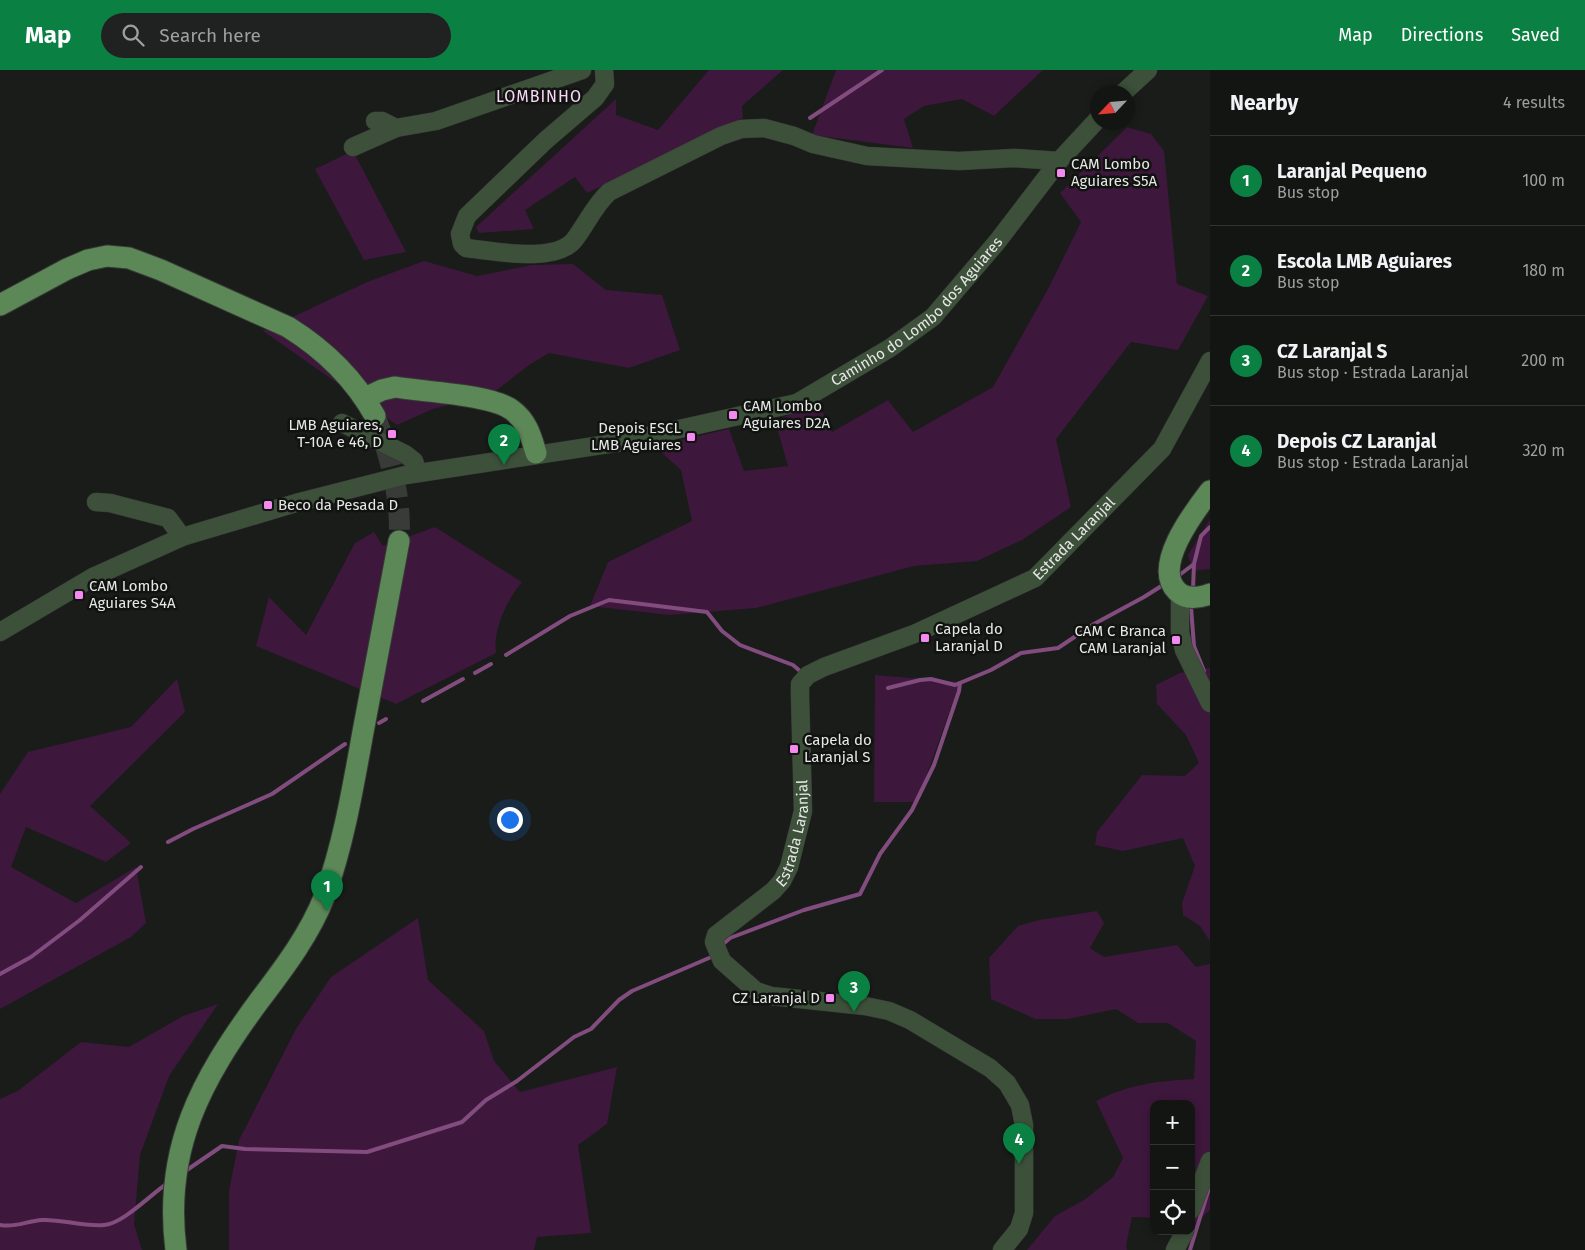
<!DOCTYPE html>
<html lang="en">
<head>
<meta charset="utf-8">
<style>
  body { margin:0; font-family:"Fira Sans",sans-serif; background:#202221; color:#f1f3f6 }
  .controls { position:absolute; right:15px; bottom:15px; display:grid; overflow:hidden; border-radius:10px; box-shadow:0 2px 8px #0003 }
  .controls button { width:45px; height:45px; display:grid; place-items:center; padding:0; border:0; border-bottom:1px solid #323433; background:#131513; color:#f1f3f6; font:25px sans-serif }
  .compass { position:absolute; left:1090px; top:15px; width:45px; height:45px; border-radius:50%; background:#131513; box-shadow:0 2px 8px #0003; rotate:244deg }
  .you { position:absolute; left:509px; top:749px; width:18px; height:18px; margin:-12px; border:4px solid #fff; border-radius:50%; background:#1a73e8; box-shadow:0 0 0 8px #1a73e833 }
  .badge { display:grid; place-items:center; width:32px; height:32px; border-radius:50%; background:#0b8043; color:#fff; font-size:16px; font-weight:700 }
  .pin { position:absolute; translate:-50% -41px; filter:drop-shadow(0 1px 2px #0008) }
  .pin::after { content:''; position:absolute; top:26px; width:18px; height:15px; background:inherit; clip-path:polygon(0 0,100% 0,50% 100%) }
  .list { margin:0; padding:0; list-style:none }
  h2 { display:flex; justify-content:space-between; align-items:center; height:65px; margin:0; padding:0 20px; font-size:21px }
  h2 small { font-size:16px; font-weight:400; color:#9d9fa0 }
  .list li { display:grid; grid-template-columns:32px 1fr auto; gap:15px; align-items:center; box-sizing:border-box; height:90px; padding:0 20px; border-top:1px solid #323433 }
  .list b { display:block; font-size:19px; white-space:nowrap }
  .list p { margin:0; font-size:16px; white-space:nowrap; color:#9d9fa0 }
  .list em { font-size:16px; font-style:normal; color:#9d9fa0 }
  .icon { flex:none; width:28px; height:28px; fill:none; stroke:currentColor; stroke-width:2; stroke-linecap:round; stroke-linejoin:round }
  .map { position:relative; flex:none; width:1210px; height:1180px; overflow:hidden }
  header { display:flex; align-items:center; gap:30px; box-sizing:border-box; height:70px; padding:0 25px; background:#0b8043; color:#fff }
  header strong { font-size:24px }
  nav { display:flex; gap:28px; margin-inline-start:auto; font-size:18px }
  .search { width:350px; height:45px; background:#202221; display:flex; align-items:center; gap:12px; box-sizing:border-box; padding:0 18px; border-radius:28px; color:#9d9fa0; font-size:19px }
  main { display:flex }
  aside { flex:1; background:#131513 }
  .map>svg:first-child { display:block }
  .green { fill:#3d173c }
  .lines { fill:none; stroke-linecap:round; stroke-linejoin:round }
  .stream { stroke:#824c7f; stroke-width:4 }
  .major-tunnel { stroke:#383b38; stroke-width:21; stroke-dasharray:21 11; stroke-linecap:butt }
  .minor-casing { stroke:#363936; stroke-width:19 }
  .major-casing { stroke:#363936; stroke-width:23 }
  .minor { stroke:#3d513a; stroke-width:18 }
  .major { stroke:#5c8757; stroke-width:21 }
  .poi-dot { fill:#f489ef; stroke:#101310; stroke-width:2 }
  .labels { text-anchor:middle; stroke-width:5; stroke-linejoin:round; paint-order:stroke }
  .poi-label { font-size:15px; fill:#e6e8e6; stroke:#101310; text-anchor:start }
  .street-label { font-size:15px; fill:#e6e8e6; stroke:#101310 }
  .neighbourhood-label { font-size:16px; letter-spacing:1px; fill:#fad6f7; stroke:#101310 }
</style>
</head>
<body>
<header>
<strong>Map</strong>
<div class="search"><svg class="icon" aria-label="search" viewBox="0 0 24 24"><circle cx="10" cy="10" r="6"/><path d="M15 15l6 6"/></svg>Search here</div>
<nav><a>Map</a><a>Directions</a><a>Saved</a></nav>
</header>
<main>
<div class="map">
<svg width="1210" height="1180" viewBox="0 0 1210 1180">
  <rect width="100%" height="100%" fill="#191c19"/>
  <g class="green">
    <path d="M709,0H783L742,36L743,48L587,123L575,107L525,140L534,159L479,163L476,157L616,29V45L658,60Z"/>
    <path d="M836,0H1043L994,46L962,29L924,36L904,49L913,78L812,65Z"/>
    <path d="M1127,57L1151,64L1164,81L1177,214L1208,226L1178,280L1131,272L1056,369L1071,437L1022,470L977,491L914,496L756,538L669,545L590,536L608,492L692,451L681,400L654,376L729,359L744,401L788,396L775,351L818,332L832,362L888,330L913,362L993,317L1048,219L1081,152L1060,123Z"/>
    <path d="M353,81L406,182L364,190L315,99Z"/>
    <path d="M424,191L477,206L532,195L573,194L606,220L662,225L680,280L629,298L549,283L529,295L493,323L433,339L397,355L263,261L367,212Z"/>
    <path d="M1210,449V499L1193,501L1188,485Z"/>
    <path d="M435,457L522,512C507,530 493,559 496,583L396,634L256,576L269,527L306,565L355,473L374,462L383,476Z"/>
    <path d="M1210,598V871L1200,856L1183,845L1182,833L1195,796L1183,768L1123,781L1095,775L1097,762L1142,705L1185,706L1199,693L1186,665L1157,634L1156,615L1180,603Z"/>
    <path d="M875,605L960,612L917,732H874Z"/>
    <path d="M177,609L185,642L90,736L131,773L106,792L26,757L11,797L76,833L136,797L146,853L131,867L0,939V724L28,682L131,657Z"/>
    <path d="M1097,841L1104,853L1090,878L1104,887L1177,875L1196,897L1210,894V1140L1195,1153H1191V1034H1154V1148L1132,1147L1126,1176L1127,1180H1027L1055,1146L1084,1130L1113,1107L1123,1088L1096,1031C1130,1014 1157,1011 1194,1009L1196,971L1168,953H1138L1116,939L1068,949H1035L991,929L989,888L1018,856L1039,850Z"/>
    <path d="M418,848L428,910L484,961L494,991L520,1022L617,997L607,1054L578,1075L591,1163L537,1167L534,1180H229V1121L239,1070L296,959L331,907Z"/>
    <path d="M218,934L169,1006L140,1085L134,1154L142,1180H0V1029L19,1020L81,972L129,977L183,946Z"/>
  </g>
  <g class="lines">
    <g class="stream">
      <path d="M810,48L882,0"/>
      <path d="M1178,506L1194,494L1201,466L1210,457"/>
      <path d="M1193,519L1194,494"/>
      <path d="M1191,537L1194,576L1204,601"/>
      <path d="M506,585L570,546L609,530L707,542L722,561L740,575L793,595L800,601"/>
      <path d="M475,603L491,594"/>
      <path d="M888,618L920,610L931,609L955,615L991,600L1021,583L1058,578L1094,554L1144,527L1163,515"/>
      <path d="M423,631L463,609"/>
      <path d="M379,653L386,649"/>
      <path d="M168,772L193,759L272,724L345,674"/>
      <path d="M722,875L730,868L804,840L860,824L880,784L912,740L934,695L959,621L960,613"/>
      <path d="M0,904L31,887L80,850L141,797"/>
      <path d="M184,1102L222,1076L245,1079L367,1082L462,1052L486,1030L517,1011L574,967L591,959L619,930L632,921L709,888"/>
      <path d="M0,1155C15,1158 27,1151 42,1150C62,1149 83,1157 104,1155C123,1154 152,1123 168,1113"/>
      <path d="M1190,1180L1210,1115"/>
    </g>
    <path class="major-tunnel" d="M375,346C390,385 402,429 399,471"/>
    <defs>
      <g id="minor">
        <path d="M604,0L605,14L595,28L546,70L467,146L460,164L462,174L466,178C494,181 557,194 575,169C587,153 594,136 609,122L721,66L741,59L764,58L794,66L813,74L867,86L959,91L1014,88L1059,91"/>
        <path d="M1124,22L1148,0"/>
        <path d="M375,51H382L396,58"/>
        <path d="M353,77L396,58L436,51L582,0"/>
        <path d="M342,353L405,384L414,391L418,403"/>
        <path d="M96,432L110,433L168,448L182,467"/>
        <path d="M1180,523V562L1184,580L1210,633"/>
        <path id="s1" d="M0,562L93,507L182,467L296,433L406,405L621,372L797,333L890,278L933,247L997,172L1059,91L1098,49"/>
        <path d="M1191,1140L1210,1091"/>
        <path id="s2" d="M1002,1180L1019,1159L1024,1143V1055L1020,1035L1007,1013L990,998L910,950L889,941L865,936L771,926L756,921L722,891L714,872L716,865L773,821L782,811L789,797L803,741L800,625V614L808,605L824,597L914,564L1035,508L1162,379L1210,291"/>
        <path d="M1175,1180L1185,1161"/>
      </g>
      <g id="major">
        <path d="M0,235L67,199L88,190L107,186L129,188L161,200L288,257C325,280 354,308 375,346"/>
        <path d="M365,328L382,320L395,317C423,322 491,324 512,340C527,351 531,366 536,383"/>
        <path d="M1210,421C1194,442 1152,496 1177,521C1186,530 1199,528 1210,524"/>
        <path d="M176,1180C163,1079 201,1010 259,931C284,898 310,864 325,825C344,772 353,717 363,662C375,598 387,535 399,471"/>
      </g>
    </defs>
    <use href="#minor" class="minor-casing"/>
    <use href="#major" class="major-casing"/>
    <use href="#minor" class="minor"/>
    <use href="#major" class="major"/>
  </g>
  <g class="poi-dot">
    <rect x="1056" y="98" width="10" height="10" rx="2.5"/>
    <rect x="728" y="340" width="10" height="10" rx="2.5"/>
    <rect x="387" y="359" width="10" height="10" rx="2.5"/>
    <rect x="686" y="362" width="10" height="10" rx="2.5"/>
    <rect x="263" y="430" width="10" height="10" rx="2.5"/>
    <rect x="74" y="520" width="10" height="10" rx="2.5"/>
    <rect x="920" y="563" width="10" height="10" rx="2.5"/>
    <rect x="1171" y="565" width="10" height="10" rx="2.5"/>
    <rect x="789" y="674" width="10" height="10" rx="2.5"/>
    <rect x="825" y="923" width="10" height="10" rx="2.5"/>
  </g>
  <g class="labels">
    <g class="poi-label">
      <text x="1071" y="99">CAM Lombo<tspan x="1071" dy="17">Aguiares S5A</tspan></text>
      <text x="743" y="341">CAM Lombo<tspan x="743" dy="17">Aguiares D2A</tspan></text>
      <text x="382" y="360" text-anchor="end">LMB Aguiares,<tspan x="382" dy="17">T-10A e 46, D</tspan></text>
      <text x="681" y="363" text-anchor="end">Depois ESCL<tspan x="681" dy="17">LMB Aguiares</tspan></text>
      <text x="278" y="440">Beco da Pesada D</text>
      <text x="89" y="521">CAM Lombo<tspan x="89" dy="17">Aguiares S4A</tspan></text>
      <text x="935" y="564">Capela do<tspan x="935" dy="17">Laranjal D</tspan></text>
      <text x="1166" y="566" text-anchor="end">CAM C Branca<tspan x="1166" dy="17">CAM Laranjal</tspan></text>
      <text x="804" y="675">Capela do<tspan x="804" dy="17">Laranjal S</tspan></text>
      <text x="820" y="933" text-anchor="end">CZ Laranjal D</text>
    </g>
    <g class="street-label">
      <text dy="5" stroke="none"><textPath href="#s1" startOffset="988">Caminho do Lombo dos Aguiares</textPath></text>
      <text dy="5" stroke="none"><textPath href="#s2" startOffset="1125">Estrada Laranjal</textPath></text>
      <text dy="5" stroke="none"><textPath href="#s2" startOffset="660">Estrada Laranjal</textPath></text>
    </g>
    <g class="neighbourhood-label">
      <text x="539" y="32">LOMBINHO</text>
    </g>
  </g>
</svg>
<div class="controls">
<button>+</button>
<button>−</button>
<button><svg class="icon" aria-label="locate" viewBox="0 0 24 24"><circle cx="12" cy="12" r="6"/><path d="M12 2v4M12 18v4M2 12h4M18 12h4"/></svg></button>
</div>
<svg class="compass" viewBox="-18 -18 36 36"><path d="M0-13l5 13h-10z" fill="#e53935"/><path d="M0 13l5-13h-10z" fill="#9d9fa0"/></svg>
<div class="you"></div>
<div class="pin badge" style="left:327px;top:841px">1</div>
<div class="pin badge" style="left:504px;top:395px">2</div>
<div class="pin badge" style="left:854px;top:942px">3</div>
<div class="pin badge" style="left:1019px;top:1094px">4</div>
</div>
<aside>
<h2>Nearby<small>4 results</small></h2>
<ul class="list">
<li><span class="badge">1</span><div><b>Laranjal Pequeno</b><p>Bus stop</p></div><em>100 m</em></li>
<li><span class="badge">2</span><div><b>Escola LMB Aguiares</b><p>Bus stop</p></div><em>180 m</em></li>
<li><span class="badge">3</span><div><b>CZ Laranjal S</b><p>Bus stop · Estrada Laranjal</p></div><em>200 m</em></li>
<li><span class="badge">4</span><div><b>Depois CZ Laranjal</b><p>Bus stop · Estrada Laranjal</p></div><em>320 m</em></li>
</ul>
</aside>
</main>
</body>
</html>
